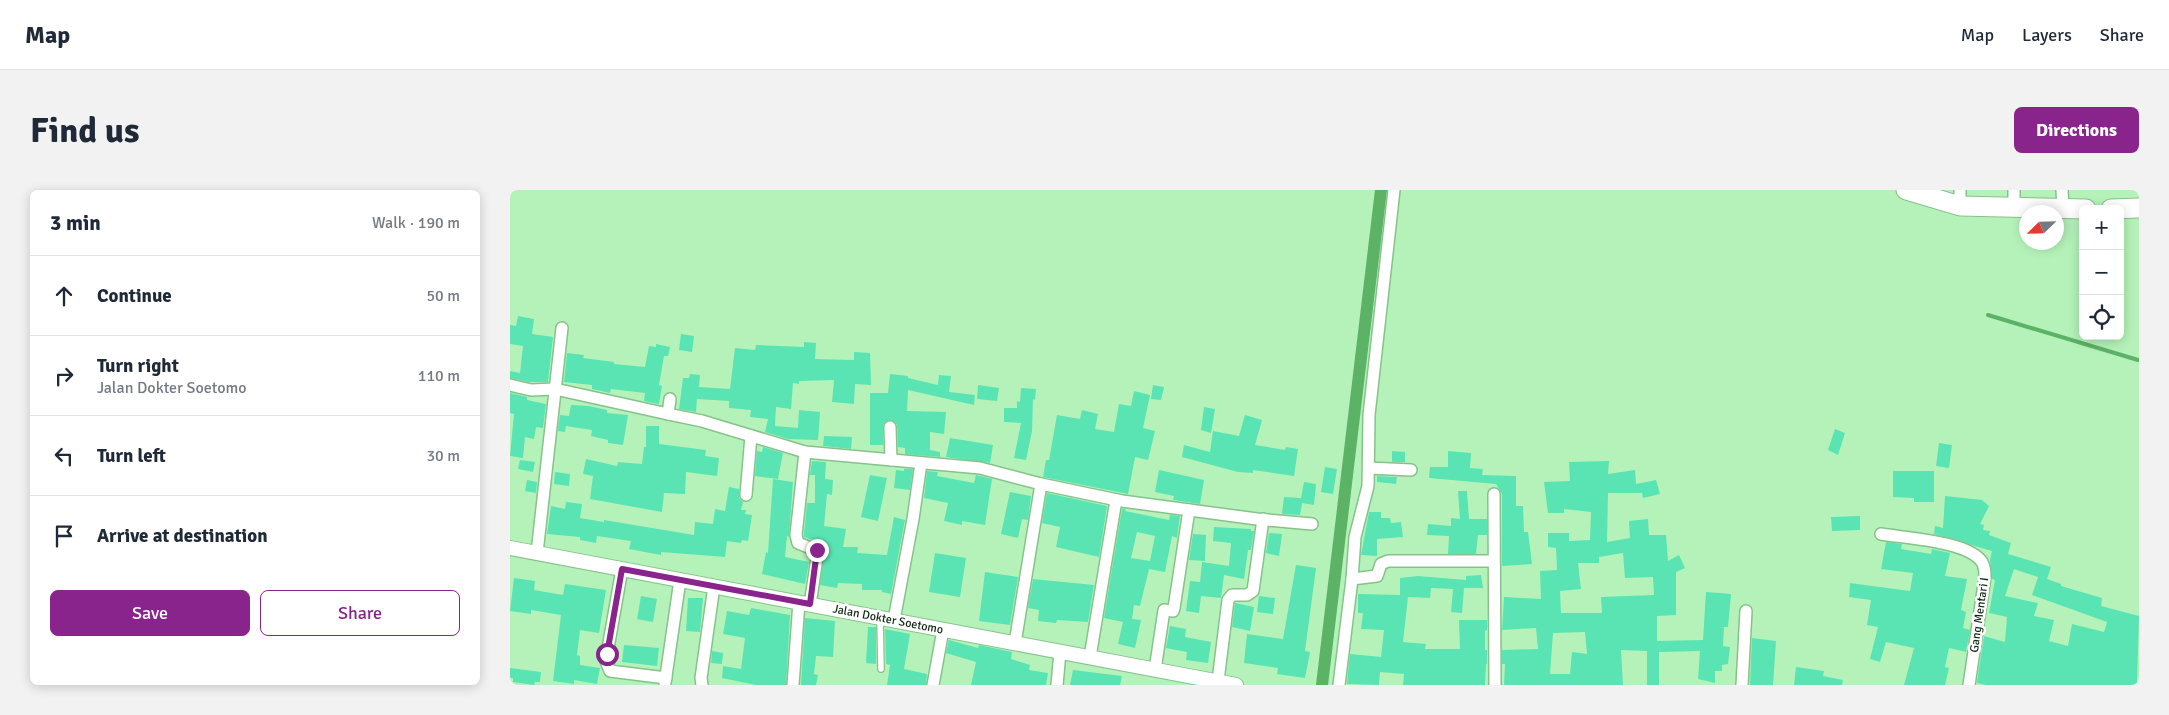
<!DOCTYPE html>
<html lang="en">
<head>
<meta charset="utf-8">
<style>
  body { margin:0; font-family:Signika,sans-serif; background:#f2f2f3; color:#1f2937 }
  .controls { position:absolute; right:15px; top:15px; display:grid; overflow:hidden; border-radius:8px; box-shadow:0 2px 12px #0003 }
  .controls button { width:45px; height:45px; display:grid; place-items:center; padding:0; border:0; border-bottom:1px solid #e0e1e3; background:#fff; color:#1f2937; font:25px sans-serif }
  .compass { position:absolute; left:1509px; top:15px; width:45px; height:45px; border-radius:50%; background:#fff; box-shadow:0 2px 12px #0003; rotate:247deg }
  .stop { position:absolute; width:15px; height:15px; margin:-11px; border:4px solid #88248c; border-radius:50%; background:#fff }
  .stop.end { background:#88248c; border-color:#fff; box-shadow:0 1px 5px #0008 }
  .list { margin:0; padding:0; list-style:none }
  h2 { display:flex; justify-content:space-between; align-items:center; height:65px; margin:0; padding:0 20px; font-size:21px }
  h2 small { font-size:16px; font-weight:400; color:#747a83 }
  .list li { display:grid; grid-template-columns:32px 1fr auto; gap:15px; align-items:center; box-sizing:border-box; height:80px; padding:0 20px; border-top:1px solid #e0e1e3 }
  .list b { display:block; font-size:19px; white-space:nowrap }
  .list p { margin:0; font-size:16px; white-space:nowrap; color:#747a83 }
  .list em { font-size:16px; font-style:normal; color:#747a83 }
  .actions { display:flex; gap:10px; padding:15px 20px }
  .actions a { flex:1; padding:11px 0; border:1px solid #88248c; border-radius:8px; text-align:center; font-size:18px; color:#88248c }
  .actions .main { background:#88248c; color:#fff }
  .icon { flex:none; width:28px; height:28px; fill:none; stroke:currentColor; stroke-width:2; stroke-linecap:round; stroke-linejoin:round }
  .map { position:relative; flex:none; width:1629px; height:495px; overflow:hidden; border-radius:8px }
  header { display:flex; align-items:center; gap:30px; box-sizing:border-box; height:70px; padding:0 25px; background:#fff; border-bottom:1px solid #e0e1e3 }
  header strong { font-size:24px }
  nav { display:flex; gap:28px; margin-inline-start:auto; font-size:18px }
  .intro { display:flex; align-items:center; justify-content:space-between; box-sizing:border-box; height:120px; padding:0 30px }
  h1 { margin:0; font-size:35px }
  .button { padding:12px 22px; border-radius:8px; background:#88248c; color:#fff; font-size:18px; font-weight:700 }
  main { display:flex; gap:30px; padding:0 30px }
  aside { flex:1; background:#fff; border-radius:8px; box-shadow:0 2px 12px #0003 }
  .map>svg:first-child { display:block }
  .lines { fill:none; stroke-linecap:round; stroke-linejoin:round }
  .stream { stroke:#5cb366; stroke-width:4 }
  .canal { stroke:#5cb366; stroke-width:12 }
  .building { fill:#5ae4b3; fill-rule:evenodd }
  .service-casing { stroke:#87c28c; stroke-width:8 }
  .minor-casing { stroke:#87c28c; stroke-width:14 }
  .tertiary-casing { stroke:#87c28c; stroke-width:16 }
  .trunk-casing { stroke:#87c28c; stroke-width:21 }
  .service { stroke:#fff; stroke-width:5.5 }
  .minor { stroke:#fff; stroke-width:11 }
  .tertiary { stroke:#fff; stroke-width:14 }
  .trunk { stroke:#fff; stroke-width:19 }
  .route { stroke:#88248c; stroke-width:6 }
  .labels { text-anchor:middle; stroke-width:5; stroke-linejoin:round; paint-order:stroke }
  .street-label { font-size:12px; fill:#102813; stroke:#fff }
</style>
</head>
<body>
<header>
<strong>Map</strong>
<nav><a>Map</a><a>Layers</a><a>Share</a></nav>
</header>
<div class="intro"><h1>Find us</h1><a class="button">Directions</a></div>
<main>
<aside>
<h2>3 min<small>Walk · 190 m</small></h2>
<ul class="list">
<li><svg class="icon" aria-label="ahead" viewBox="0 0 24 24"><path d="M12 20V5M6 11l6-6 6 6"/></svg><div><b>Continue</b></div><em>50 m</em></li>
<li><svg class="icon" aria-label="right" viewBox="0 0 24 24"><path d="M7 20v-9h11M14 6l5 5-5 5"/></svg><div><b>Turn right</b><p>Jalan Dokter Soetomo</p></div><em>110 m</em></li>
<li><svg class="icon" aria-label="left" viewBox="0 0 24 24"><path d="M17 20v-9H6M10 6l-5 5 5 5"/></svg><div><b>Turn left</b></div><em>30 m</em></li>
<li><svg class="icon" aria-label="arrive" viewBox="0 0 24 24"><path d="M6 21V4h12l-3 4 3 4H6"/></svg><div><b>Arrive at destination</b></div></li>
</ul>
<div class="actions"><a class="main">Save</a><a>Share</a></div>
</aside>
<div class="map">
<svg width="1629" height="495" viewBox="0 0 1629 495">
  <rect width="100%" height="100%" fill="#b5f2b9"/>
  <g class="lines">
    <path class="stream" d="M1478,125L1628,170"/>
    <path class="canal" d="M812,495L871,0"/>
  </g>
  <g class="building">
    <path d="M8,126L24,129L22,144L43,147L38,192H19L0,188V181L10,183L13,156L0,154V135L6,136Z"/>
    <path d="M171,144L184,146L182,162L169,160Z"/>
    <path d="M294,152L306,153L305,169L344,170V162L360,163L361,195L345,194L344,214L322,212L324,190L289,191V194L283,193L281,219L266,217L265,236L288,238L289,220L310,222L308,250L278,249L255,242L258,229L240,227L241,220L219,218V211L187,209L186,222L169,219L173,188H179L180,184L190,185L189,197L220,199L225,158L245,160L246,155L294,157Z"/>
    <path d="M146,154L160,157L158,166H154L149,195L152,196L149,214L134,211L135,203L101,199L100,203L82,199V195L54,192L57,163L74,165L73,168L104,172V174L135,177L139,156L146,157Z"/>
    <path d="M380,184L398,186V188L428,195L429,185L441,186L439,202L465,205L464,215L398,200L397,221L436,222L434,244L420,242V260L430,262V267L395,264V258L388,257L387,234L380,230L373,234V255H360V203H378Z"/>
    <path d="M468,195L489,198L487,211L467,209Z"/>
    <path d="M643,195L654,197L651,210L641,209Z"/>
    <path d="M511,198L526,199L525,210L523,209L522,241L516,270L504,268L511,233L494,232V218H507V211L510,212Z"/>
    <path d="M624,201L640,205L633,238L645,241L638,270L625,267L618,304L533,287L536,270H539L547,225L570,229L572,220L588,224L585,239L604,242L609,214L621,216Z"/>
    <path d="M0,203L17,207V210L36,214L33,238L26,237L24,249L15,247L13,268L0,266L4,224L0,223Z"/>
    <path d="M61,215L79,216L97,220V223L118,225L113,255L98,253V250L81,246L82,240L56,236L55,242L48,241L50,225L59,226Z"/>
    <path d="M694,217L705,219L701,243L691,240Z"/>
    <path d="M735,225L752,230L745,255L775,260L776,257L788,259L784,286L743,280V283L728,282L672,267L674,255L700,262L703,241L729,246Z"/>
    <path d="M136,236H149V254L196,260L195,266L209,268L207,286L176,282L175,304L154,303L152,322L80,309L83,286L73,284L76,269L107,276L108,272L132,274L134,257H136Z"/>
    <path d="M1325,239L1335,243L1328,265L1318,260Z"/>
    <path d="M314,246L342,247L341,259L313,256Z"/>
    <path d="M440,248L483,255L480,273L436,267Z"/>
    <path d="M1429,253L1442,255L1439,278L1426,276Z"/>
    <path d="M253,257L273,263L268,289L245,286L247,261L252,262Z"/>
    <path d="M882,261L895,262V272H882Z"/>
    <path d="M938,261L961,263L960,278L973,279L972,285L1006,286V316H1013L1014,342H1018L1022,374L992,376V304L986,294L919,288L920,277H938Z"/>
    <path d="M10,270L25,272L23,282L8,279Z"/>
    <path d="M302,271L316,272L315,289L323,290L322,305L317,304L314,336L336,339L333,357H348L347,363L377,365L384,327L395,330L381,404L372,402V400H352V394L328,393L327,398L310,395L315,358L311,353L294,347V344L297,313H305V285H300Z"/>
    <path d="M1099,271L1098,284L1125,280L1126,294L1146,290L1150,304L1133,308L1132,303H1098L1097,352L1120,348L1119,331L1138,329L1139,345H1156L1158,371L1169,365L1175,378L1166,382V425L1147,426V451L1193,450L1196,402L1221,404L1218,437H1214L1213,456L1220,457L1218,474L1212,475V481H1205V493L1188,489L1190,461L1149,462V495H1137V461L1111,460L1113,495H994L995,474H992V460L1028,459L1026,438L992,440L994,407L1031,409L1030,381L1047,380L1046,358L1038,357V343H1059V351L1080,350L1081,322L1054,319V323H1038L1034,292L1060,291L1059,272ZM1113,363L1115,388L1143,387L1144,405L1091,407L1092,423H1051L1050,401L1071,399L1068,373H1089V367ZM1075,442L1077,464L1062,462L1060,484H1040L1043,443Z"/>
    <path d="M815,277L827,279L823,304L811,302Z"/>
    <path d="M394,279H403L400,300L384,298L386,280L394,281Z"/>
    <path d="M649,280L694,290L690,314L663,310L664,306L645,302Z"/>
    <path d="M417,281L428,282L427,286L464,293L466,285L482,289L475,335L452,331V335L434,331L438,313L414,308Z"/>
    <path d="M1383,281H1424V312H1404V308L1383,307Z"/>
    <path d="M45,282L60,284L59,296L44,294Z"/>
    <path d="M360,285L377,288L368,331L351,327Z"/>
    <path d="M867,286L887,287L886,294L867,292Z"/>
    <path d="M263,289L283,292L279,347L277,346L275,367L299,372L295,394L252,384L256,362L258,363Z"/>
    <path d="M17,290L27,292L26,303L15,301Z"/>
    <path d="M794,292L806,294L804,315L792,313L790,325L772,324L774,307L791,308Z"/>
    <path d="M219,297L229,299V308L233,312L231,320H236L235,324L242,325L238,351L232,350L231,353L217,351L215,367L151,362V365L119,359L121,351L87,346L86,353L70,350V347L37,344L41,316L55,319L56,312L72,314L70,328L94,332V330L184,345L185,332L203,334L205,319L215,321Z"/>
    <path d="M948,301H957L959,329H977V345H968L966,364H938L939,346L917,345L918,334L941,336V328L950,329Z"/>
    <path d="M500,302L521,306L518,330L512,329L508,348L491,344Z"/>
    <path d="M537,303L597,316L589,367L546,357L550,337L532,333Z"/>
    <path d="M1435,306L1472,310L1479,316L1470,334L1474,335L1473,340L1480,341L1479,345L1501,353L1498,364L1541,377L1537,389L1551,394V396L1592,408L1591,416L1629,426L1627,495H1476L1467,493L1474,446L1495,452L1497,427L1479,423L1485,390L1482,389L1480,370L1482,361L1424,344L1425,336L1433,338ZM1504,379L1528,387L1522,405L1597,432L1594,442L1562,434L1558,456L1539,451L1544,430L1524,426L1528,413L1495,406Z"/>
    <path d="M612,319H616L615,321L659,330L660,325L670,326L667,348L662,346L655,382L639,379L630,416L624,415L622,429L631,430L625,458L608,454L613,432L594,428ZM627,342L645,346L640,371L621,368Z"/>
    <path d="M859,322H871V328H880L881,333L891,332L893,347L867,349V366L851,365Z"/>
    <path d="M1350,326V340L1322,341L1321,327Z"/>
    <path d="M704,337L741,339V341H744L741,360H738L734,389L714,385L711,408L691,406L689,423L676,421L680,391L690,392L692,372L719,376L721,353L703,351Z"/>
    <path d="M759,343L772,344L769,366L756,363Z"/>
    <path d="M683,344L696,345L695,371L679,370Z"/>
    <path d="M1376,352L1392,354L1391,359L1421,364L1422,359L1440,363L1435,386L1457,389L1451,420L1456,422L1453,438L1460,440L1456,462L1439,458L1435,477L1439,478L1435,495H1394L1404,458L1376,452L1370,472L1360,469L1368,437L1357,435L1361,410L1339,407L1340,393L1400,401L1403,383L1371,379Z"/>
    <path d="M425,363L456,368L450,407L419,402Z"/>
    <path d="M786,375L806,378L795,461L800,462L795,488L767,484L768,478L734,473L737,444L773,449Z"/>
    <path d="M475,382L508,387L500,435L469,431Z"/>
    <path d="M971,385L973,398H954L952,423L941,422L943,399L921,398L920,408L898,407L893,452L916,454L915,459H950L949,430H977V440L975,441V460H977V474H976L975,495H893L894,484L870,482L869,495L837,494L840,464L871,467L874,440L851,439L853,423H848V404L890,405V388L908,386L956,390V386Z"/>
    <path d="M4,388L25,391L24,400L53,405L55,394L96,400L89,443L70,440L67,465L70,466V475L90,478L87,494L64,490V494L43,491L51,425L21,420V424L0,421Z"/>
    <path d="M523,389L584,395L578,432L547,430L546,433L528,431L529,420L518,418Z"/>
    <path d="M131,406L147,409L143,432L127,429Z"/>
    <path d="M749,406L765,408L763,424L747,422Z"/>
    <path d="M178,408H193L190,442L176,441Z"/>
    <path d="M725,413L744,417L740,441L722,437Z"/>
    <path d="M241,418L280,425L276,495H246L212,488L213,476L231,479L235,448L213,444L217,421L239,425Z"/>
    <path d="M295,428L325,431L323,467L306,466L304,484L308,485L306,495H291Z"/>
    <path d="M660,436L676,439L675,447L701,452L698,473L676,470L677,462L656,458Z"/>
    <path d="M358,437H366V474L356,473Z"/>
    <path d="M375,439L400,444L394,479L417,484L416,495H377L380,475L376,474Z"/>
    <path d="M1242,448L1266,451L1263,495H1240Z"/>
    <path d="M439,450L468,458L469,455L502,462L501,469L520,475L519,480L538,483L536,495H461L466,472L436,463Z"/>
    <path d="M114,455L149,458L147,476L112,472Z"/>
    <path d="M202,461L213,463L212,474L201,473Z"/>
    <path d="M1286,477L1314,481L1313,486L1333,490L1332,495H1284Z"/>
    <path d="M0,478L31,482L30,492H25L24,495L3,492V488H0Z"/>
    <path d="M563,480L612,486L610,495H560Z"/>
  </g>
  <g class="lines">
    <defs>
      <path id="service" d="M370,428L371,479"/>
      <g id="minor">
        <path d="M1504,0V18"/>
        <path d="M1552,0L1553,18"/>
        <path d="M1450,16V0"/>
        <path d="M0,195L21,200L45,199L158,224L192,231L295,262L470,278L531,294L612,311L747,329L802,334"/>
        <path d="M158,224L160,209"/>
        <path d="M380,237L381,270"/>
        <path d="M295,262L286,345L288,353L308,361L300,415"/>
        <path d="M859,278L901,280"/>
        <path d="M984,304L985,495"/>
        <path d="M236,305L241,246"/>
        <path d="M1371,344C1395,348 1458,351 1472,372C1475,377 1475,382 1475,387L1459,495"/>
        <path d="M27,363L52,138"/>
        <path d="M112,379L97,464L96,471L100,481L156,488"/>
        <path d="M842,389L867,386L871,374L878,371H983"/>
        <path d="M384,430L403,329L411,273"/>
        <path d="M505,453L531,294"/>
        <path d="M580,467L606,310"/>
        <path d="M645,480L654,420L663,421L664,418L679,320"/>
        <path d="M708,491L718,410L722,405H737L743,401L753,329"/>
        <path d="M155,493L170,390"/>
        <path d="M192,495L191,488L204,396"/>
        <path d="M283,495L289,412"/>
        <path d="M423,495L433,440"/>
        <path d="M547,495L550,462"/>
        <path d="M829,495L842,389L845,347L858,296L859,225L884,0"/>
        <path d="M1232,495L1236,421"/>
      </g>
      <path id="tertiary" d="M0,358L726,495"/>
      <g id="trunk">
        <path d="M1396,0L1450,16L1576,19"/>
        <path d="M1601,19L1629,18"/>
      </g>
    </defs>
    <use href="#service" class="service-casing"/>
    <use href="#minor" class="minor-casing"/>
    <use href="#tertiary" class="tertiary-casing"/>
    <use href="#trunk" class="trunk-casing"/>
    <use href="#service" class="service"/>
    <use href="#minor" class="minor"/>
    <use href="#tertiary" class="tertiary"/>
    <use href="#trunk" class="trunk"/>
  </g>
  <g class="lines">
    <path class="route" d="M97,464L112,379L300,414L307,360"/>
  </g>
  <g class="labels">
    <g class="street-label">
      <text transform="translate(1469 425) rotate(-82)" y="4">Gang Mentari I</text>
      <text transform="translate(378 429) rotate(11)" y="4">Jalan Dokter Soetomo</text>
    </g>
  </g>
</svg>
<div class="controls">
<button>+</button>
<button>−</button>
<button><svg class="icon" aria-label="locate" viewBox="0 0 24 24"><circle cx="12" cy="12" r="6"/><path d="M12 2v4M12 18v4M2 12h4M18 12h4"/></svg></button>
</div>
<svg class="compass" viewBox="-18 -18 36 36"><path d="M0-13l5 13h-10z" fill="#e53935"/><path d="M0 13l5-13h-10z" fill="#747a83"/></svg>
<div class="stop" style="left:97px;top:464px"></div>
<div class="stop end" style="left:307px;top:360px"></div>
</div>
</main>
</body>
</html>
